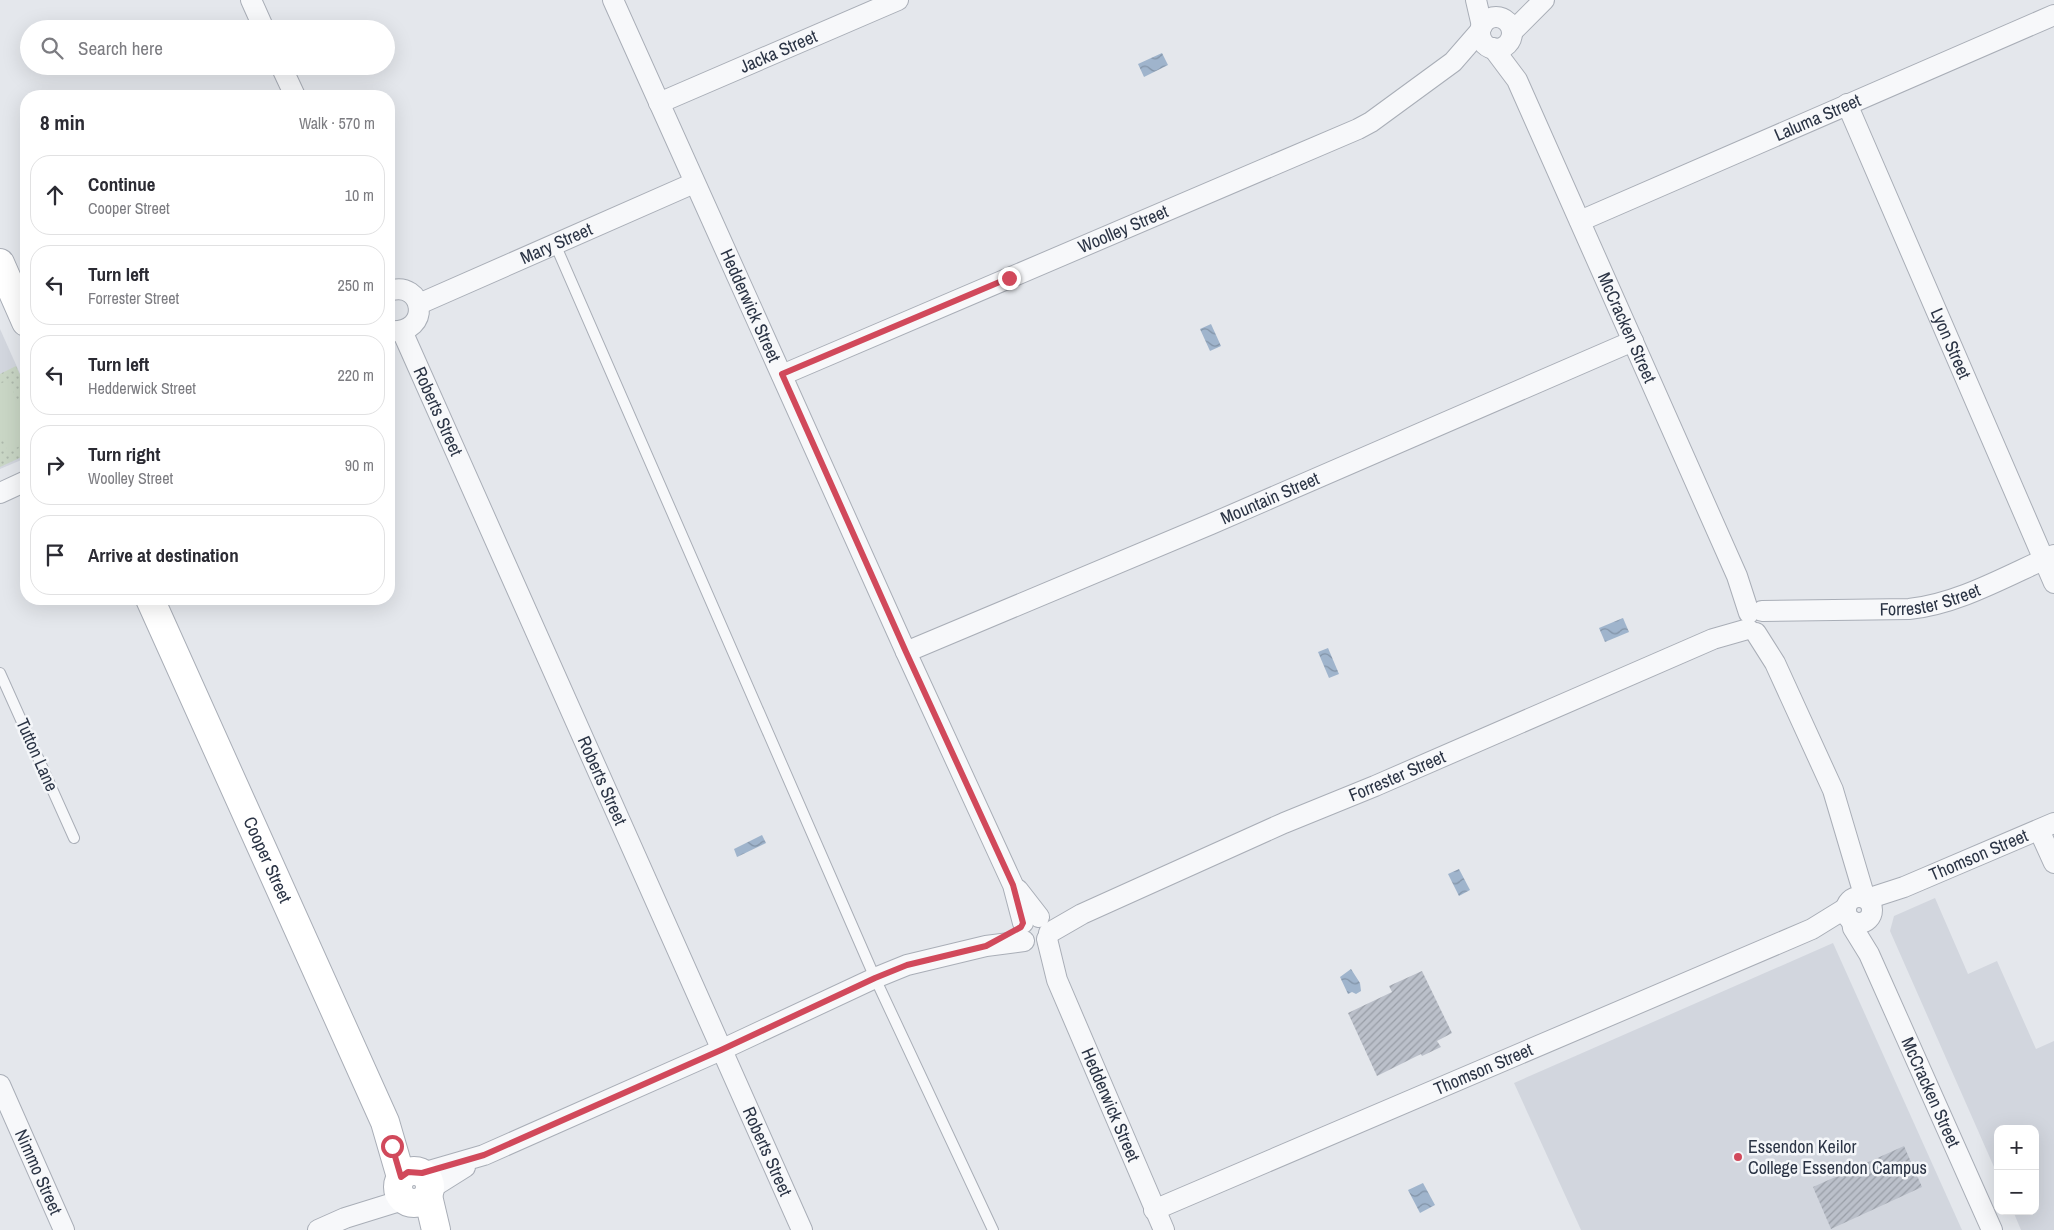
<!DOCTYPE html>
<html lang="en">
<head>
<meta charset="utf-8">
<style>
  body { margin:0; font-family:"Archivo Narrow",sans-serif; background:#f2f2f3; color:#2b2b33 }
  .controls { position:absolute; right:15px; bottom:15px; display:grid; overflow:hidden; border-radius:10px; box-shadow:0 5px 20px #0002 }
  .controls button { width:45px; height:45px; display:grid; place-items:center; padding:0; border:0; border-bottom:1px solid #e1e1e2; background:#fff; color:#2b2b33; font:25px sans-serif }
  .stop { position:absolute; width:15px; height:15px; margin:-11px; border:4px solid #d1495b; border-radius:50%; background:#fff }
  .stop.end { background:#d1495b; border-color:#fff; box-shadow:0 1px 5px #0008 }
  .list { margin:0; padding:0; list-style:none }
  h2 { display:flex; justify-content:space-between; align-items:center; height:65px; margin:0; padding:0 20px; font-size:21px }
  h2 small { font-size:16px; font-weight:400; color:#7c7c81 }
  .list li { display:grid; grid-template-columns:32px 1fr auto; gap:15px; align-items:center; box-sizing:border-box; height:80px; margin:0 10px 10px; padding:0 10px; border:1px solid #e1e1e2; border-radius:20px }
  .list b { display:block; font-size:19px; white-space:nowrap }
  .list p { margin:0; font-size:16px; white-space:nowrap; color:#7c7c81 }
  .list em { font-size:16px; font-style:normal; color:#7c7c81 }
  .icon { flex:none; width:28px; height:28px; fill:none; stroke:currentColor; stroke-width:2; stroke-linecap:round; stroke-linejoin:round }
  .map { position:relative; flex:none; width:2054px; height:1230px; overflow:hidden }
  .search { position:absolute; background:#fff; box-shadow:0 5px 20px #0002; left:20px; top:20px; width:375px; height:55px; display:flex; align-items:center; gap:12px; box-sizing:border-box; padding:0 18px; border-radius:28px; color:#7c7c81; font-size:19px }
  .panel { position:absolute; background:#fff; box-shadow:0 5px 20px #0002; left:20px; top:90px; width:375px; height:515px; border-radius:20px }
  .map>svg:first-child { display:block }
  .built { fill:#d2d6de }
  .park { fill:url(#park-dots) }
  .garden { fill:#c9d6c5 }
  .water { fill:url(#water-waves) }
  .building { fill:url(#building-hatch) }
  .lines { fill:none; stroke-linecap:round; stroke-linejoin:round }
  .lane-casing { stroke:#a9aeb7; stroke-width:12 }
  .street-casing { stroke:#a9aeb7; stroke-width:22 }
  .secondary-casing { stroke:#a9aeb7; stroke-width:30 }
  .lane { stroke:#f7f8fa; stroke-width:10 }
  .street { stroke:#f7f8fa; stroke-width:20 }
  .secondary { stroke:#fff; stroke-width:28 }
  .route { stroke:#d1495b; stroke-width:6 }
  .poi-dot { fill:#d1495b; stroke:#f4f6f9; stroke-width:2 }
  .labels { text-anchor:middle; stroke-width:5; stroke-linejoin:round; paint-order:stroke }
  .street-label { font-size:18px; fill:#2b3445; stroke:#f4f6f9 }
  .poi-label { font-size:18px; fill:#2b3445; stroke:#f4f6f9; text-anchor:start }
</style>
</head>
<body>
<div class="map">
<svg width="2054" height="1230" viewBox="0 0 2054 1230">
  <defs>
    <pattern id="park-dots" width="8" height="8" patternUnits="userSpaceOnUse" patternTransform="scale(1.25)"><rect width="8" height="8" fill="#c9d6c5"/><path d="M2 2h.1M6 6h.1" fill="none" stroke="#adb8ab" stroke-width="1.8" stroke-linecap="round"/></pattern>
    <pattern id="water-waves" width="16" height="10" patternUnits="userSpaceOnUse" patternTransform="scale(1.25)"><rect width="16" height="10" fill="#9fb4cc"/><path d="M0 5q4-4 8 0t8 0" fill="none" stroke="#8293a7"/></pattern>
    <pattern id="building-hatch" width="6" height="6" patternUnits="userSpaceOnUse" patternTransform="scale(1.25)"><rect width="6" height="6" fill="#bbc0ca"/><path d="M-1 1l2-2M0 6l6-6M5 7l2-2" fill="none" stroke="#989da6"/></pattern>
  </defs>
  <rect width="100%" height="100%" fill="#e4e7ec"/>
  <g class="built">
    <path d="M0,329L26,387V458L0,469Z"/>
    <path d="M1935,898L1968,974L1997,961L2036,1049L2054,1041V1230H2021L2013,1211H2035V1129H1998V1176L1890,931L1894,916Z"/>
    <path d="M1833,943L1962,1230H1581L1514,1083Z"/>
  </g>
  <path class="park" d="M16,366L26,388V455L0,467V374Z"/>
  <path class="garden" d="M8,380L26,419V443L8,452L0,434V384Z"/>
  <g class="water">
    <path d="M1162,53L1168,65L1144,77L1138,64Z"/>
    <path d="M1211,324L1221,346L1210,351L1200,329Z"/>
    <path d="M1623,618L1629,632L1605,642L1599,628Z"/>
    <path d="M1328,648L1339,674L1329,678L1318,652Z"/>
    <path d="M762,835L766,843L737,857L734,849Z"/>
    <path d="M1459,869L1470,890L1459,896L1448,874Z"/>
    <path d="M1351,969L1360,983L1361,991L1356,994L1352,992L1348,994L1340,977Z"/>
    <path d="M1423,1183L1435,1205L1420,1213L1408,1190Z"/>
  </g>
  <g class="building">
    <path d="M1422,971L1452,1033L1437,1041L1441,1047L1422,1056L1421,1054L1377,1076L1348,1013L1392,992L1389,986Z"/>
    <path d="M1904,1146L1922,1187L1831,1229L1813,1187Z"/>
  </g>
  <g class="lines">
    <defs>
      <g id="lane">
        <path d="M555,244L875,978L993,1230"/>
        <path d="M0,673L74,838"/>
      </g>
      <g id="street">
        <path d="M251,0L264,29"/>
        <path id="s1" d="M613,0L906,652L1013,885L1023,923"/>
        <path d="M1476,0L1482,26"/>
        <circle cx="1496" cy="33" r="16"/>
        <path d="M1512,32L1544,0"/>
        <path id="s2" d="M1493,48L1517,80L1737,576L1749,613"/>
        <path d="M281,66L295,96"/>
        <path id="s3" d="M659,103L898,0"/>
        <path id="s4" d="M1847,104L2054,583"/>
        <path id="s5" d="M1580,221L2054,15"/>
        <path d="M389,291C424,279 433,334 390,331"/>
        <path id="s6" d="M419,304L694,183"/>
        <path id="s7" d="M402,331L802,1230"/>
        <path id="s8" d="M782,375L1358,129L1371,122L1453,62L1480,31"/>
        <path d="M0,493L26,481"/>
        <path id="s9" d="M1762,611L1909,609C1959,604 2008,575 2054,555"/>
        <path d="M1756,633L1775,663L1833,790L1865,898"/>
        <path id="s10" d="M906,652L1211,524L1633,341"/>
        <path d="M2039,830L2054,863"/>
        <path d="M1018,890L1039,917"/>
        <circle cx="1859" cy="910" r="13"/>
        <path id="s11" d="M1867,899L1904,887L2054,823"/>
        <path id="s12" d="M1852,921L1853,928L1869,954L1992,1230"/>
        <path id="s13" d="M1049,933L1082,914L1284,823L1375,786L1713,639L1748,629"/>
        <path id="s14" d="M1047,939L1057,980L1164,1230"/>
        <path id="s15" d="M0,1085L64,1230"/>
        <path d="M422,1173L484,1155L721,1050L875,978L907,965L986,946L1024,941"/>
        <path d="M430,1189L465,1167"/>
        <path id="s16" d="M1154,1210L1812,929L1846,908"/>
        <path d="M318,1230L345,1218L403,1200"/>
      </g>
      <g id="secondary">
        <path d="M0,263L26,322"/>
        <path id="s17" d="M150,599L385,1122L401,1177"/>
        <circle cx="414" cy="1187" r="16"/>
        <path d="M428,1196L436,1230"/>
      </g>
    </defs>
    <use href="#lane" class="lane-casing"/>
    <use href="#street" class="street-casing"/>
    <use href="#secondary" class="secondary-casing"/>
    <use href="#lane" class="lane"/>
    <use href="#street" class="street"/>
    <use href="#secondary" class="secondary"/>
  </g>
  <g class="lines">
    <path class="route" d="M392,1146L401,1177L408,1172L422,1173L484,1155L721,1050L875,978L907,965L986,946L1021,927L1023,923L1013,885L906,652L782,374L1009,278"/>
  </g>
  <circle class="poi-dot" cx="1738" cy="1157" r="5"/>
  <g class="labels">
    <g class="street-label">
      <text dy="6" stroke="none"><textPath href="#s3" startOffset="130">Jacka Street</textPath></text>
      <text dy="6" stroke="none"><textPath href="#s5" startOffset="259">Laluma Street</textPath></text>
      <text dy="6" stroke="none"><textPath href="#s8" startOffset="371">Woolley Street</textPath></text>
      <text dy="6" stroke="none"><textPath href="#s6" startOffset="150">Mary Street</textPath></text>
      <text dy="6" stroke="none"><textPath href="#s1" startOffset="335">Hedderwick Street</textPath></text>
      <text dy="6" stroke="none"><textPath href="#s2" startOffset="311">McCracken Street</textPath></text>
      <text dy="6" stroke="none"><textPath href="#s4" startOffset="261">Lyon Street</textPath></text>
      <text dy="6" stroke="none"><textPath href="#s7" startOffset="88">Roberts Street</textPath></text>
      <text dy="6" stroke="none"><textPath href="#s10" startOffset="395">Mountain Street</textPath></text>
      <text dy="6" stroke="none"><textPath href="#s9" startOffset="169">Forrester Street</textPath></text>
      <text transform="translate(37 755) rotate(66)" y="6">Tutton Lane</text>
      <text dy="6" stroke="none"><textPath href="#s13" startOffset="382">Forrester Street</textPath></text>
      <text dy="6" stroke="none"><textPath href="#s7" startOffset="492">Roberts Street</textPath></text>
      <text dy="6" stroke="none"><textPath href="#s11" startOffset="120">Thomson Street</textPath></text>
      <text dy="6" stroke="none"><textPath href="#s17" startOffset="286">Cooper Street</textPath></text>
      <text dy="6" stroke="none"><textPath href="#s16" startOffset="358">Thomson Street</textPath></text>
      <text dy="6" stroke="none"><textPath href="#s12" startOffset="189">McCracken Street</textPath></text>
      <text dy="6" stroke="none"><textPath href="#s14" startOffset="178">Hedderwick Street</textPath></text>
      <text dy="6" stroke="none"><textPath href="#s7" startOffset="898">Roberts Street</textPath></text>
      <text dy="6" stroke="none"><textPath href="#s15" startOffset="95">Nimmo Street</textPath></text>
    </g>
    <g class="poi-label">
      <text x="1748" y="1153">Essendon Keilor<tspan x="1748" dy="21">College Essendon Campus</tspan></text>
    </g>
  </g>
</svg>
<div class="controls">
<button>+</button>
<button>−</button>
</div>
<div class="stop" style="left:392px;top:1146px"></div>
<div class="stop end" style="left:1009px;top:278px"></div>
<div class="search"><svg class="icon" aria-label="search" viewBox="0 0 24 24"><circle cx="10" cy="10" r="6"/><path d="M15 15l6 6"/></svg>Search here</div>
<section class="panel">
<h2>8 min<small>Walk · 570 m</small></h2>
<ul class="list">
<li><svg class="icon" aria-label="ahead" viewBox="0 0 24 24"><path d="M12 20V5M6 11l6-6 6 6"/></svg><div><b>Continue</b><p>Cooper Street</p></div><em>10 m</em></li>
<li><svg class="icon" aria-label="left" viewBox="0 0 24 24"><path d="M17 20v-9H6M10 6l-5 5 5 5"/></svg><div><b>Turn left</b><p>Forrester Street</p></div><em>250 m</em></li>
<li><svg class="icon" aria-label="left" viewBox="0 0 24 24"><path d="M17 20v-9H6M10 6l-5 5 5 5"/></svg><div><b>Turn left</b><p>Hedderwick Street</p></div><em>220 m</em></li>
<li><svg class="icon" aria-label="right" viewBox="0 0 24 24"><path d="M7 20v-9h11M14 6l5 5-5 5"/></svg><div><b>Turn right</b><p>Woolley Street</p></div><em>90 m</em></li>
<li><svg class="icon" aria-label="arrive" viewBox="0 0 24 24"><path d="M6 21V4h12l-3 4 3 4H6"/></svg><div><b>Arrive at destination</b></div></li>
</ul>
</section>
</div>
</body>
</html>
